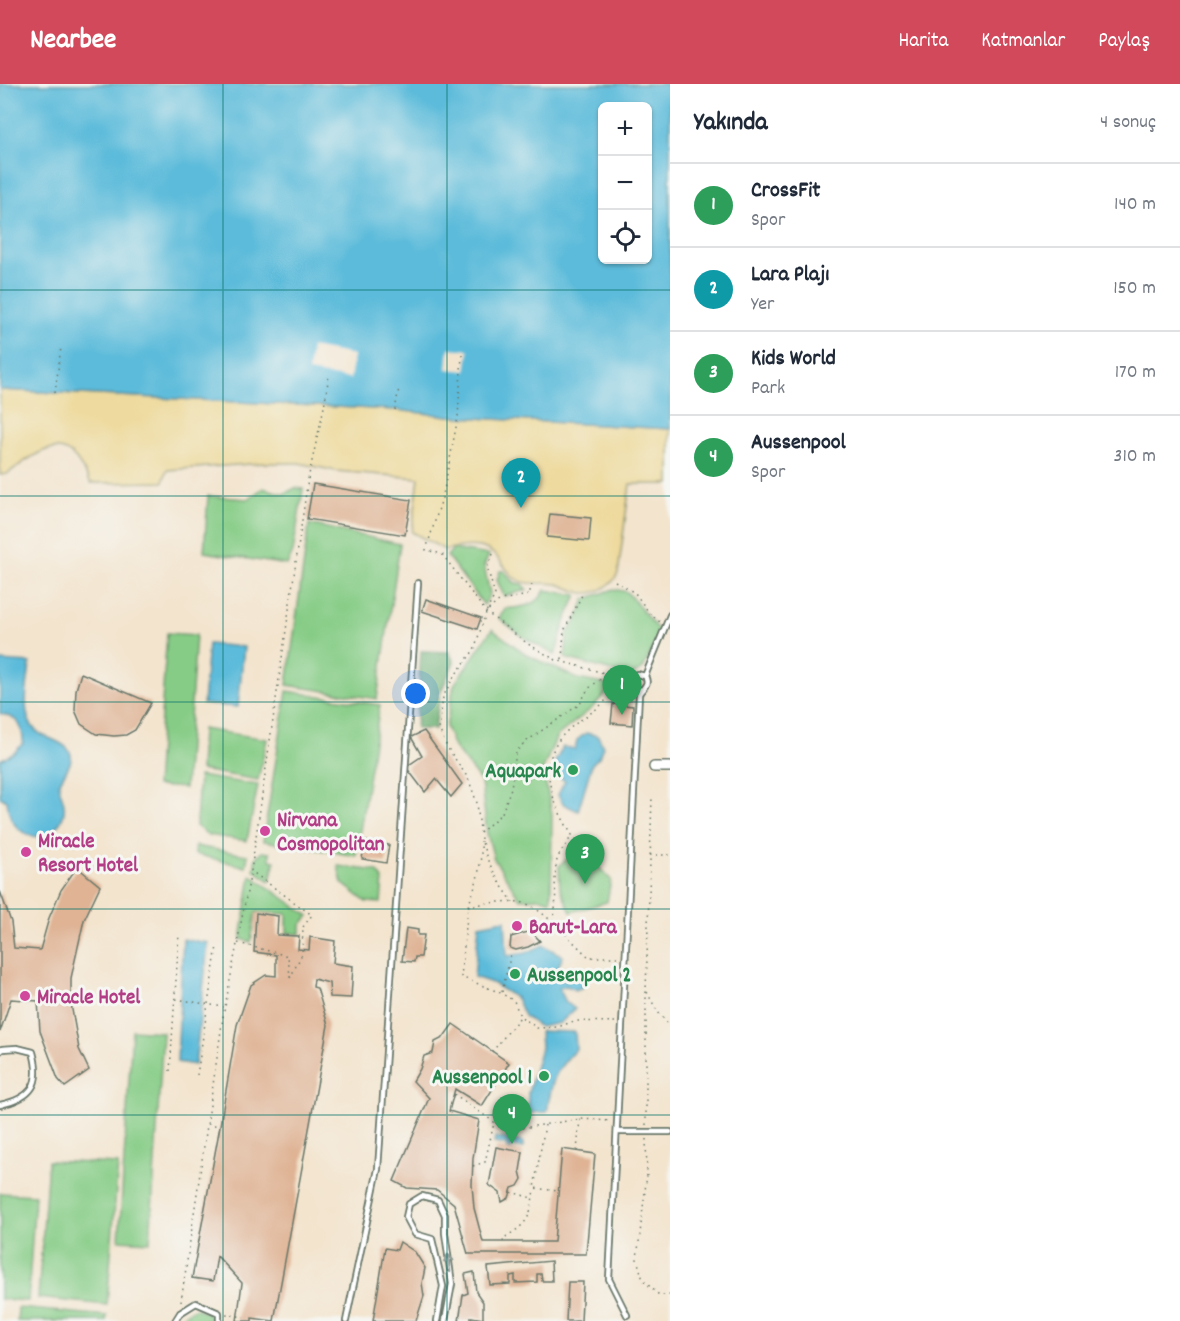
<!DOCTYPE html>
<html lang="tr">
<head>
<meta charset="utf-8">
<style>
  body { margin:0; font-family:Dekko,sans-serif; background:#f6f6f7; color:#1f2937 }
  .controls { position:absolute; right:18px; top:18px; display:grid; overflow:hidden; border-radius:9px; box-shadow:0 2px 4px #0004 }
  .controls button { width:54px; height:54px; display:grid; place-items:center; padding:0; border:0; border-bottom:2px solid #e0e1e3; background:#fff; color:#1f2937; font:30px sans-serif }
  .you { position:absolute; left:416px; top:610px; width:21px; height:21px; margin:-15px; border:4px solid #fff; border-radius:50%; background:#1a73e8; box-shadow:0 0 0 9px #1a73e833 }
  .badge { display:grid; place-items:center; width:39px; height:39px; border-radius:50%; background:#d1495b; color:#fff; font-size:20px; font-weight:700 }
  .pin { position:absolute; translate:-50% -50px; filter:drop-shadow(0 2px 3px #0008) }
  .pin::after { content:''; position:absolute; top:32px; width:21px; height:18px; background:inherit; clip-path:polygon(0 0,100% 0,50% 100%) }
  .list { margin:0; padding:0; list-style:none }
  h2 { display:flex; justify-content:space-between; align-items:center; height:78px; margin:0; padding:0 24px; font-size:26px }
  h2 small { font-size:20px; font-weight:400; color:#747a83 }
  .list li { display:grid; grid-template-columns:39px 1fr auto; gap:18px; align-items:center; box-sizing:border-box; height:84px; padding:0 24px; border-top:2px solid #e0e1e3 }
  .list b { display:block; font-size:22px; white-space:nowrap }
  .list p { margin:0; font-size:20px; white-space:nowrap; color:#747a83 }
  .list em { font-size:20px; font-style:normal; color:#747a83 }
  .icon { flex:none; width:33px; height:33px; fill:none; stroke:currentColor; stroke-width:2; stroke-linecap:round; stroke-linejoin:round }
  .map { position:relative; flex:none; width:670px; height:1237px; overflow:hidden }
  header { display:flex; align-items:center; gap:36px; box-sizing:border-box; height:84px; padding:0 30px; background:#d1495b; color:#fff }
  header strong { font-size:28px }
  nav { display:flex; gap:33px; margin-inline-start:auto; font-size:21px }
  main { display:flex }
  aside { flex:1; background:#fff }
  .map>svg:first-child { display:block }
  .green { fill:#86cc86; stroke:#52845d; stroke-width:1.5 }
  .forest { fill:#6cb073; stroke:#467654; stroke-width:1.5 }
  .sand { fill:#eeda9e; stroke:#868c69; stroke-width:1.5 }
  .water { fill:#5cbbda; stroke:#3e7c87; stroke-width:1.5; fill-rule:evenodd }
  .pier { fill:#f3e4ce }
  .building { fill:#dfb394 }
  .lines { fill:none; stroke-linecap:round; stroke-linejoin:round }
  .service-casing { stroke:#69776a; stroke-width:8 }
  .minor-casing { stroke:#69776a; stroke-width:12 }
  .path { stroke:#69776a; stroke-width:1.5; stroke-dasharray:1.5 4.5; stroke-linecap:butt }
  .service { stroke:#fff; stroke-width:4.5 }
  .minor { stroke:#fff; stroke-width:9 }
  .oneway { stroke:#8f9e9a }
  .grid { fill:none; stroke:#0f766e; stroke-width:1.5; stroke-opacity:0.55 }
  .leisure-dot { fill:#2e9e5b; stroke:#f6f6f2; stroke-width:2 }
  .hotel-dot { fill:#d1479c; stroke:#f6f6f2; stroke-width:2 }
  .labels { text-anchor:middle; stroke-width:6; stroke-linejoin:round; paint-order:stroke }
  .leisure-label { font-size:21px; font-weight:bold; fill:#27864d; stroke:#f6f6f2; text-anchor:end }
  .hotel-label { font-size:21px; font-weight:bold; fill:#b23c85; stroke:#f6f6f2; text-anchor:start }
</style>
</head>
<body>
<header>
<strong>Nearbee</strong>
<nav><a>Harita</a><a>Katmanlar</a><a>Paylaş</a></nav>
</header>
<main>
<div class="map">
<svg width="670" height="1237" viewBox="0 0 670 1237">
  <rect width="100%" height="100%" fill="#f6f6f2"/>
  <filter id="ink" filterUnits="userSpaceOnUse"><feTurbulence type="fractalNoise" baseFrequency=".0167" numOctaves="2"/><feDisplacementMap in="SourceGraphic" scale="12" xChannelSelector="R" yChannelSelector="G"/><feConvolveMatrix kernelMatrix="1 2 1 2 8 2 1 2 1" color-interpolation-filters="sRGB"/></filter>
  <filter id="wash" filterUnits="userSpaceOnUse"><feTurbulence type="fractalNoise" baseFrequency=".008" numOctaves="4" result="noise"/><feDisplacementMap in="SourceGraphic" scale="24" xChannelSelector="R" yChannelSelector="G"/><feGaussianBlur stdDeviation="1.35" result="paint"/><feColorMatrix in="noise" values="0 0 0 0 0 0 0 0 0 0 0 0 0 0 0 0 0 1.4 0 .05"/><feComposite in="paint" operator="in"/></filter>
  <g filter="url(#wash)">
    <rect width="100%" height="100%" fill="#f3e4ce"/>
    <g class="green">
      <path d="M263,404L284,410L295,404L303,405L293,468L287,481L204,468L208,412L248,415Z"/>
      <path d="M309,440L400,460L377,615L287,601Z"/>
      <path d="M453,465L489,471L484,482L490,510L484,521L447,472Z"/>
      <path d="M500,487H504L515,499L522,500L527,506L504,512L497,496Z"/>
      <path d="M614,505L627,508L660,548L643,585L630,592L565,574L568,548L577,536L585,515Z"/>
      <path d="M545,506L577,511L565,538L555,571L523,553L499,534L505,525C520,523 538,523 545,506Z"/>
      <path d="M492,545L527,571L578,595L613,602L591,625L557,652L543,685L552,730L551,817L542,814L520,815L494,775L487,749L481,698L454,663L446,643L454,601Z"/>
      <path d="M167,549L196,551L185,704L156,702Z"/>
      <path d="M287,607L380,621L356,772L263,757Z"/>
      <path d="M202,645L267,655L258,696L200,686Z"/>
      <path d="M199,692L258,701L247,757L208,751L196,742Z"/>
      <path d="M195,762L248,771L246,783L195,770Z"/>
      <path d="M576,767L594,770L597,781L611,796L607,818L571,828L560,804L559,782Z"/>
      <path d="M262,768L270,769V776L275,777L270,797L254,786L256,773Z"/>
      <path d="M338,782L377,787L383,795L381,819L366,818L342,799Z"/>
      <path d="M251,791L309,832L301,841V850L287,849V830L256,828L251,858L241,855Z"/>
      <path d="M132,946L163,948L150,1158L119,1156Z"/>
      <path d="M48,1077L118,1080L107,1221L38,1214Z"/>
      <path d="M0,1109L35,1111L28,1217L0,1215Z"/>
      <path d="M18,1224L107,1232L106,1237H17Z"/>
      <path d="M196,1224L208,1229L212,1237H181L183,1231Z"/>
    </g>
    <path class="forest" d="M421,567L449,568L454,578L440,610L435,645H416Z"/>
    <path class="sand" d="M0,306L395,326L458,333L670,345V400H630L618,489C613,501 598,510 584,509C575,508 566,502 557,500C544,497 529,503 516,495C505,487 500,471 486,465C474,460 457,463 445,466L412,448L419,394L336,387L299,379H264L167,386L163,398L91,399C86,391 82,383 76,375C55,350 27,376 7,390L0,391Z"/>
    <g class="water">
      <path d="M0,0H670V345L458,333L395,326L0,306ZM602,22H648V176H602Z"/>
      <path d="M208,560L244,563L238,623L203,620Z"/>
      <path d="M0,577L30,579C28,604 16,642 47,653C54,656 66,660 70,668C75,679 63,689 60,698C58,702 60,707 62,712C69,731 60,742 45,754C20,752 9,741 7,717L0,713V676L15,668L23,659C23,641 18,633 0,630Z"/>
      <path d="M586,649L598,652L603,662L599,673L592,680L578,727L563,720L558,711L565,697L556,691L555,678L563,663L575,665L577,656Z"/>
      <path d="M505,836L507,872L526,869L543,861L563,872L556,888L557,896H567L573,888L584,892L583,903L575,906L567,902L559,904L566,918L575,925L560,939L540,943L524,932L516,914L492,899L474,893L479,841Z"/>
      <path d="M183,855L208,859L195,981L177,978Z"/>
      <path d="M540,947L575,948L576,965C553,989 552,996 547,1028L528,1029V1009L541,964Z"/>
      <path d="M495,1053L523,1058V1064L512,1062L511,1066L507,1065V1061L494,1059Z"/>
    </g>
    <g class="pier">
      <path d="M311,263L354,271L350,295L308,288Z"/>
      <path d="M449,264L469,266L466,287L447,285Z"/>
    </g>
    <g id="blocks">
      <g class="building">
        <path d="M313,400L411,416L405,451L307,435Z"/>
        <path d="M550,430L591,434L589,457L547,453Z"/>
        <path d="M426,515L481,534L477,545L422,527Z"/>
        <path d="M81,589L151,619L135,646L126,651L114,652L96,650L81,640L75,626L76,606Z"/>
        <path d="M613,620L633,622L632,641L611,639Z"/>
        <path d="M424,647L462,700L451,713L436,695L425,708L406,683L422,672L411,653Z"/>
        <path d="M365,757L389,761L386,779L362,775Z"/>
        <path d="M77,783L100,802L84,836L71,894V920L79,965L89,986L65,1003L58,995L40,947L38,917L11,915L0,948V807L11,838L14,864L40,866L49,834L61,806Z"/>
        <path d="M256,829L278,832L277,851L299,852L298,865L309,866L310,853L335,857L333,879L353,882L351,914L330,913L329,899L314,895L313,903L317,904L328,941L274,1237L252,1234V1237H237L242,1199L217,1172L213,1197L192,1194L220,1042L237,941L251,901L266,891L276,892V871L254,868Z"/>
        <path d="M406,844L418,846V851H424L421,873H415L414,878L402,877Z"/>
        <path d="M531,847L540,857L528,863L516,866L510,864L511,853Z"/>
        <path d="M453,940L509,979L482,1022L455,1005L449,1027L479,1036L473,1074L472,1101L474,1124L483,1158H554L562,1065L595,1070L586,1170H468L454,1120L437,1106L407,1104L394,1097L429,1014L413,997L420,985L424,972L433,969L435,958L443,954Z"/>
        <path d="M496,1063L523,1068L520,1087L522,1095L518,1102L512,1104L509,1114L502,1118L500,1109L489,1101Z"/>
        <path d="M400,1158L415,1168L425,1184L422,1199L424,1212L416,1237H373L385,1164L397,1166Z"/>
        <path d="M551,1177L552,1197H542L541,1190H537V1198L515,1199V1191L510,1192V1200L490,1201L488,1183Z"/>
        <path d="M474,1188L476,1208L483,1218V1235L471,1233V1237H459L463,1211L468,1209L465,1190Z"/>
        <path d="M568,1198H583L581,1237H566Z"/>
      </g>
    </g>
  </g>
  <g filter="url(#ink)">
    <use href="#blocks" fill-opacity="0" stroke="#69776a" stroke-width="1.5"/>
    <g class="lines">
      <defs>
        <g id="service">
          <path d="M645,592L670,531"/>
          <path d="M0,967L2,965L17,964L33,968C42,1000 32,1014 0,1021"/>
          <path d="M617,1048H670"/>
          <path d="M627,1231L609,1195L639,610C643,603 650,601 645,592L637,590L632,593L631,598L633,604L641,606"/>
          <path d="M175,1237L180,1229L196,1219L219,1229V1237"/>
          <path d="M346,1237L378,1085L418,499"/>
          <path d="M437,1237L443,1202L432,1155L415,1150L406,1133L409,1120L422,1112L438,1116L445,1131V1149L452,1200L445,1237"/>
        </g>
        <path id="minor" d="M654,683H670"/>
      </defs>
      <use href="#service" class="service-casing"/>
      <use href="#minor" class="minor-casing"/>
      <g class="path">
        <path d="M462,271L458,333L443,411L426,466L442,470L486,528L528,560L556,576L623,594"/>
        <path d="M55,309L61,263"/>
        <path d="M395,326L399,304"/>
        <path d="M493,470L487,483L495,511L486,528L500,516L529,511L532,500"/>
        <path d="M615,497L635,509L650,530L660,538"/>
        <path d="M486,529L474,566L453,594L443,613L439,645L447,663L468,694L477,719L481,755L487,775L499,798L513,818"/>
        <path d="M562,575L564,547L583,509"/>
        <path d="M480,749L502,729L511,704L516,668L524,659L580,620L588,605L607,590"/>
        <path d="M650,771H670"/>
        <path d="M468,822C477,800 482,780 481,757"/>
        <path d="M553,837C559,815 552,796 557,776C560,767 568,759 572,751C555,723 537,687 559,656C569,642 586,633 599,623C608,614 618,607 621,594"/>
        <path d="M238,859L288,872L290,893"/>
        <path d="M290,894L302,870L303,843L312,831L251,787L308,395L324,323L329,291"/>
        <path d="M502,908L511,869"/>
        <path d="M647,908L657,927L670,942"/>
        <path d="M176,915L224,923"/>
        <path d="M615,938L574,937L558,943L537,944L520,932L514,917L501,909L461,893L468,822C481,820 512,815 524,819C544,825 573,859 589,873H617"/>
        <path d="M492,968L520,933"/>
        <path d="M170,987L179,850"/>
        <path d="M197,991L217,862"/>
        <path d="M454,1010L494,1038L522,1044L580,1035L610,1037"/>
        <path d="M208,1040L220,1042"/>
        <path d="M545,1041L534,1104L558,1107"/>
        <path d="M646,1041V907L652,713"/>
        <path d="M646,1055L647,1090L637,1175L643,1196L659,1211H670"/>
        <path d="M577,1067L580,1035"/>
        <path d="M473,1082L485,1078L494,1039"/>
        <path d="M511,1108L532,1114"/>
        <path d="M503,1158L504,1154C530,1138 530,1134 534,1105"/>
        <path d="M181,1218L223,933L251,787"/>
        <path d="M226,1230L244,1233"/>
      </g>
      <use href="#service" class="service"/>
      <use href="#minor" class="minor"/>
    </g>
    <defs><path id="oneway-shaft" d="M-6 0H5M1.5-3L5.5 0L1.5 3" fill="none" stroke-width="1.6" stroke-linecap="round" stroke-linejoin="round" transform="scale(1.5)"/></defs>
    <use class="oneway" href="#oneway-shaft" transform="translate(449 1179) rotate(-97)"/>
  </g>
  <path class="grid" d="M223,0V1237M447,0V1237M0,206H670M0,412H670M0,618H670M0,825H670M0,1031H670"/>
  <g class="leisure-dot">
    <circle cx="573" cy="686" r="6"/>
    <circle cx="515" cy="890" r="6"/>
    <circle cx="544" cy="992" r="6"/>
  </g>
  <g class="hotel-dot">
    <circle cx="265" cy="747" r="6"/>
    <circle cx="26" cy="768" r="6"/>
    <circle cx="517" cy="842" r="6"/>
    <circle cx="25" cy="912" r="6"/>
  </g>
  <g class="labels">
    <g class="leisure-label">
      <text x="561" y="693">Aquapark</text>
      <text x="527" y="897" text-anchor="start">Aussenpool 2</text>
      <text x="532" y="999">Aussenpool 1</text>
    </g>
    <g class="hotel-label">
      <text x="277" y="742">Nirvana<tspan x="277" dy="24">Cosmopolitan</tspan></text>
      <text x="38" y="763">Miracle<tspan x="38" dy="24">Resort Hotel</tspan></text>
      <text x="529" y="849">Barut-Lara</text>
      <text x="37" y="919">Miracle Hotel</text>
    </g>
  </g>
</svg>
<div class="controls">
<button>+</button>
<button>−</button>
<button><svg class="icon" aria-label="locate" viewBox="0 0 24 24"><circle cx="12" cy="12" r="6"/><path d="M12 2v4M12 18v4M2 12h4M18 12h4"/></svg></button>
</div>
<div class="you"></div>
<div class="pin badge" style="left:622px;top:631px;background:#2e9e5b">1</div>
<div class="pin badge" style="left:521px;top:424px;background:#0f9aa8">2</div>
<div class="pin badge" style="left:585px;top:800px;background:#2e9e5b">3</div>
<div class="pin badge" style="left:512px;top:1060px;background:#2e9e5b">4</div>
</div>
<aside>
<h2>Yakında<small>4 sonuç</small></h2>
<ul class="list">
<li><span class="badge" style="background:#2e9e5b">1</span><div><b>CrossFit</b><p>Spor</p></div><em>140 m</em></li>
<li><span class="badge" style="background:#0f9aa8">2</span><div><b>Lara Plajı</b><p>Yer</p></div><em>150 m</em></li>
<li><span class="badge" style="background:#2e9e5b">3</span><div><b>Kids World</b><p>Park</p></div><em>170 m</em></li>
<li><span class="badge" style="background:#2e9e5b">4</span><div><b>Aussenpool</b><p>Spor</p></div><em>310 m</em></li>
</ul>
</aside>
</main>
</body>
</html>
